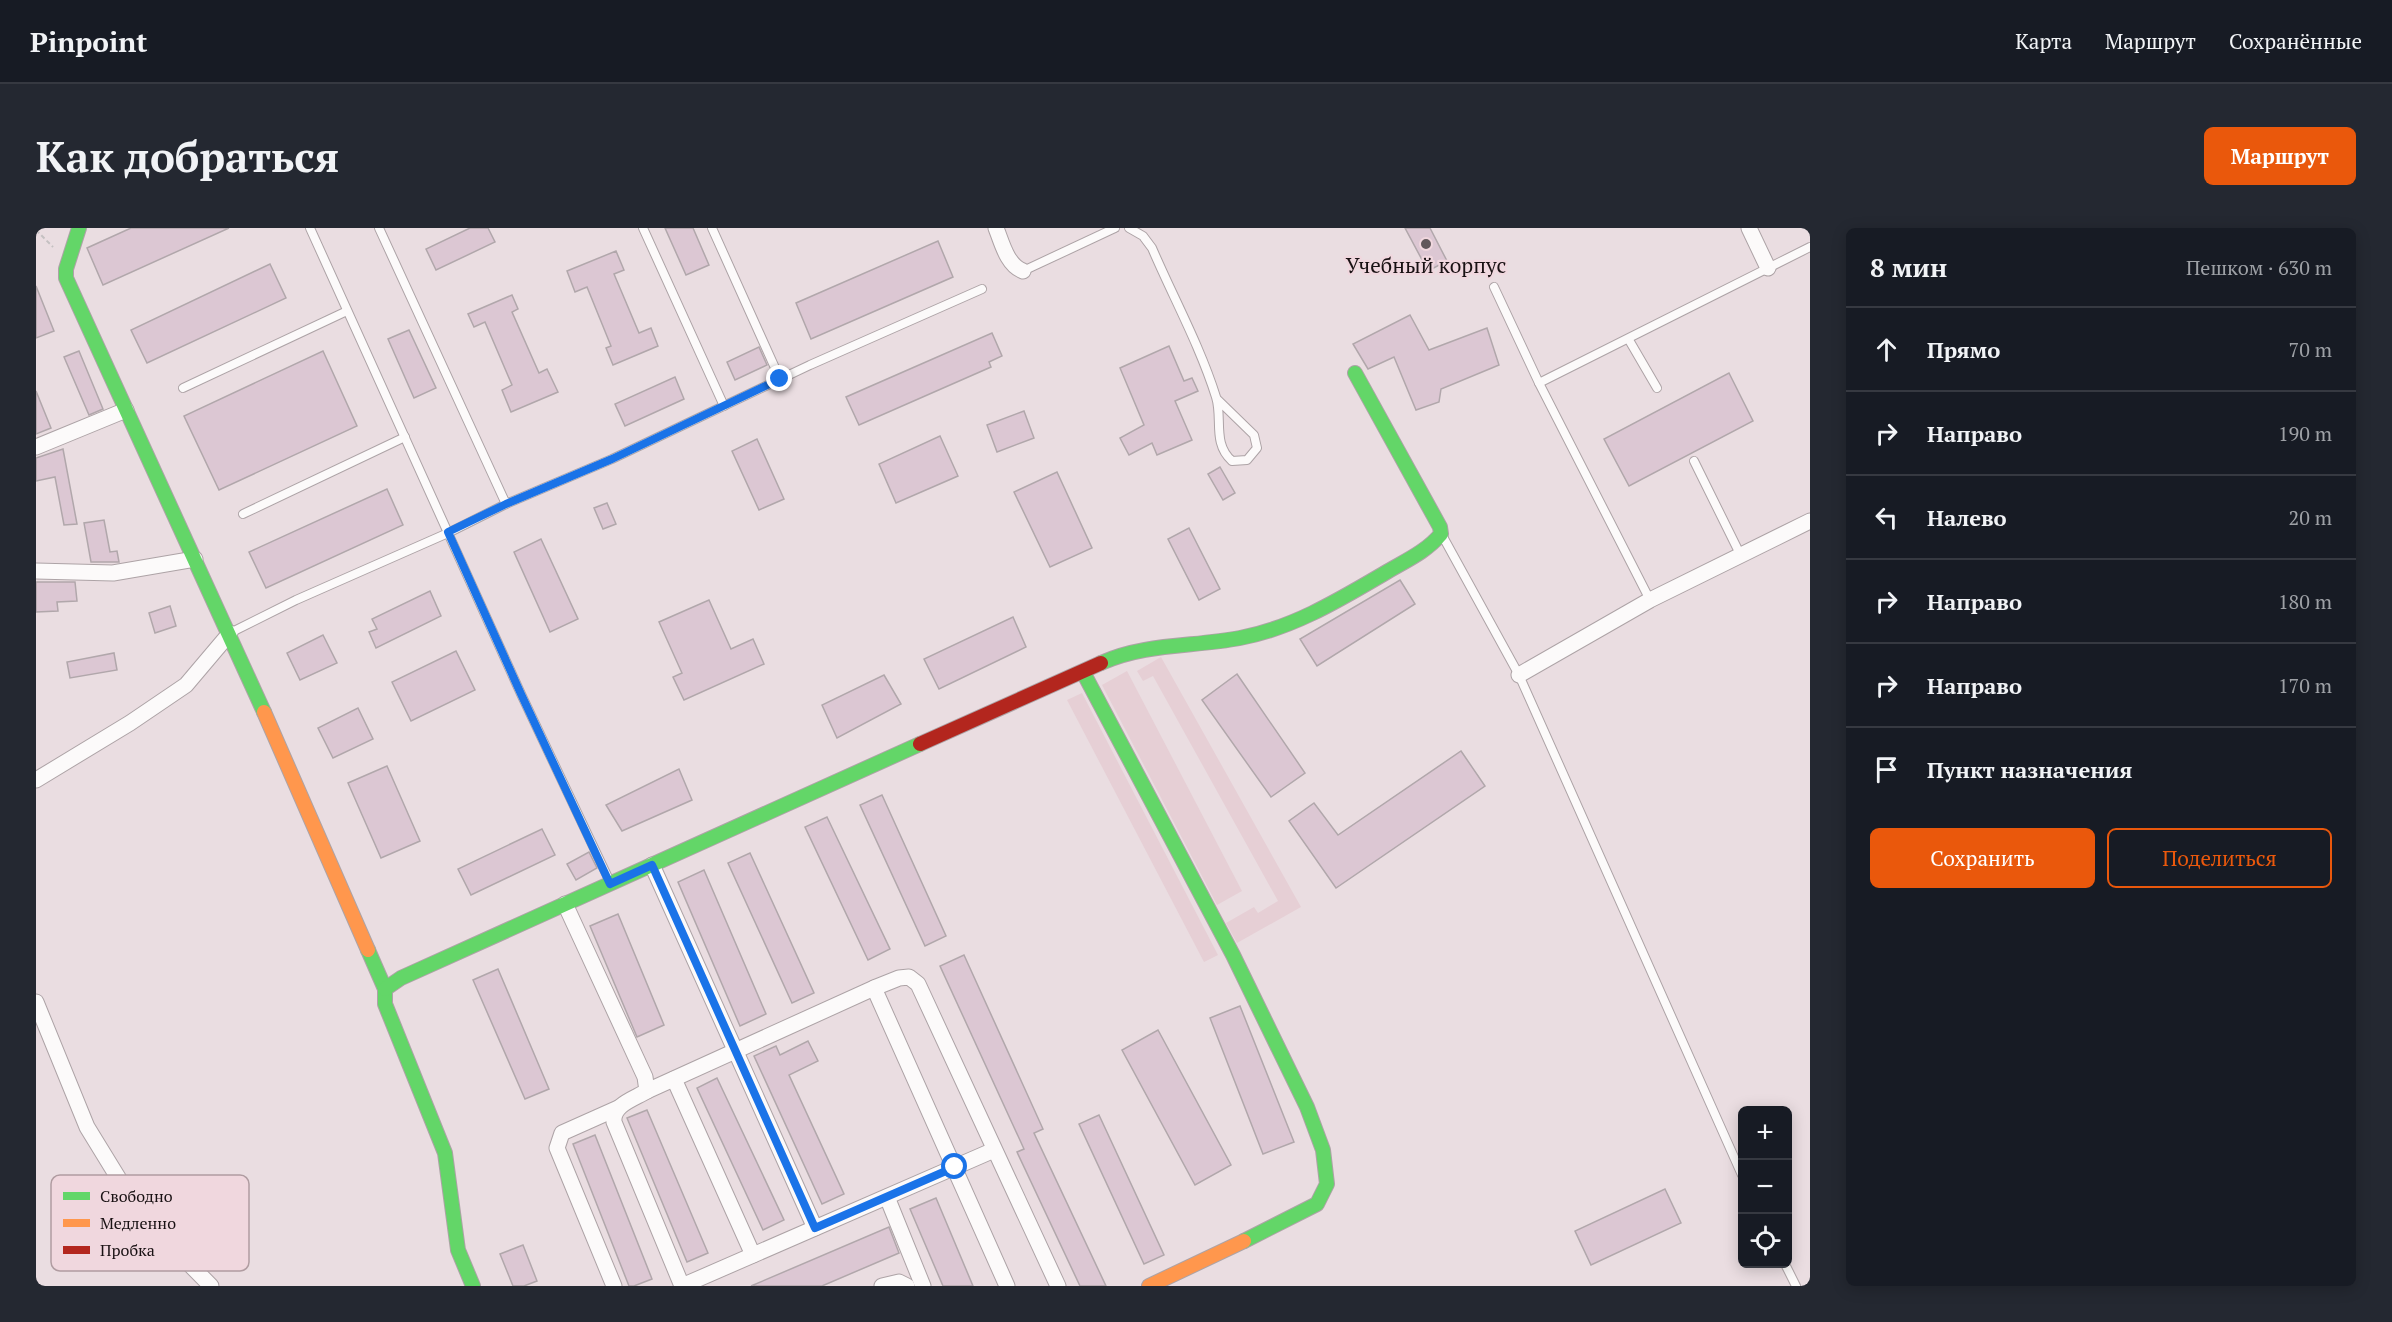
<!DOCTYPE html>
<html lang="ru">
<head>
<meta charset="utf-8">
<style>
  body { margin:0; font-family:"PT Serif",serif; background:#242831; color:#f1f3f6 }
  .controls { position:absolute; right:18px; bottom:18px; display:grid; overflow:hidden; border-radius:9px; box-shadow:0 3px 15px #0003 }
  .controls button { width:54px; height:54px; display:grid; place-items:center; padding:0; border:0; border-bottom:2px solid #363941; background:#171b24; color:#f1f3f6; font:30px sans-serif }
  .stop { position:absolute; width:18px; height:18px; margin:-14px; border:4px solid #1a73e8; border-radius:50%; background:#fff }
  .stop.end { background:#1a73e8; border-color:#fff; box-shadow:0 2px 6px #0008 }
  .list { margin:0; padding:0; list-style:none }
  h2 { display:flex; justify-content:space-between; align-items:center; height:78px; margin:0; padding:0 24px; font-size:26px }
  h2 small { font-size:20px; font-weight:400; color:#9ea1a6 }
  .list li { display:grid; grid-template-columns:39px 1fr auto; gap:18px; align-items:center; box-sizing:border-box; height:84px; padding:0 24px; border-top:2px solid #363941 }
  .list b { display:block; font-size:22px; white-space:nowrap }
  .list em { font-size:20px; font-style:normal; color:#9ea1a6 }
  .actions { display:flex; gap:12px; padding:18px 24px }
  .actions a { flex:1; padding:14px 0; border:2px solid #ea580c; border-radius:9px; text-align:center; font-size:21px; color:#ea580c }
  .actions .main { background:#ea580c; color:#fff }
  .icon { flex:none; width:33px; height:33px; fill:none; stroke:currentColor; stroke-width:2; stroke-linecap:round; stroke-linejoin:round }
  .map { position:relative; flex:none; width:1774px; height:1058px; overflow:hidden; border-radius:9px }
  header { display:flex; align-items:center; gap:36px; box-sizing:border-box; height:84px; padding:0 30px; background:#171b24; border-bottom:2px solid #363941 }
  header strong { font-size:28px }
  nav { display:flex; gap:33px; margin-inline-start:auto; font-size:21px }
  .intro { display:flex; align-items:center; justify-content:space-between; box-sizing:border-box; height:144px; padding:0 36px }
  h1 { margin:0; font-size:42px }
  .button { padding:15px 27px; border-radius:9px; background:#ea580c; color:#fff; font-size:21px; font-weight:700 }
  main { display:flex; gap:36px; padding:0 36px }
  aside { flex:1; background:#171b24; border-radius:9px; box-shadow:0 3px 15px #0003 }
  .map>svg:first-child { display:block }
  .built { fill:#e6cfd5 }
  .building { fill:#dcc7d3; stroke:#b1a7ab; stroke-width:1.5 }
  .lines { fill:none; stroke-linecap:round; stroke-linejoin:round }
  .lane-casing { stroke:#ada3a6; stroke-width:10 }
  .street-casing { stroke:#ada3a6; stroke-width:17 }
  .fast-casing { stroke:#ada3a6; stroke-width:16 }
  .slow-casing { stroke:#ada3a6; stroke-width:16 }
  .jam-casing { stroke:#ada3a6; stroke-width:16 }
  .path { stroke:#c4c0c1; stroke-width:2; stroke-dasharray:4.5 3; stroke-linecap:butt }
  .lane { stroke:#fcfafa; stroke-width:8 }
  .street { stroke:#fcfafa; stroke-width:15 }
  .fast { stroke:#63d668; stroke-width:14 }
  .slow { stroke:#ff974d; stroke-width:14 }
  .jam { stroke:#b3261e; stroke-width:14 }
  .route { stroke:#1a73e8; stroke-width:8 }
  .poi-dot { fill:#62585b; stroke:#f0d7de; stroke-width:2 }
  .labels { text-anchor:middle; stroke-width:4.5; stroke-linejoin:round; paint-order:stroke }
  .poi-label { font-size:21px; fill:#191113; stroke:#f0d7de }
  .key { fill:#f0d7de; stroke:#b09ca1; stroke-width:1.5 }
  .key-label { font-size:16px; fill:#191113 }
</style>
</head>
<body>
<header>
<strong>Pinpoint</strong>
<nav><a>Карта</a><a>Маршрут</a><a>Сохранённые</a></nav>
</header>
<div class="intro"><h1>Как добраться</h1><a class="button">Маршрут</a></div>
<main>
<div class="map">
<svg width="1774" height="1058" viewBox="0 0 1774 1058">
  <rect width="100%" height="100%" fill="#eadde1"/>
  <g class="built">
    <path d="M1125,429L1265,679L1201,715L1190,695L1218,679L1222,685L1242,673L1117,448L1107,453L1101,443Z"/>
    <path d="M1091,443L1206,663L1181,677L1066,457Z"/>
    <path d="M1046,465L1182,727L1168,734L1031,472Z"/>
  </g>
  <g class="building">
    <path d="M95,0H193L67,57L51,20Z"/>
    <path d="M434,0H452L459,14L400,42L390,21Z"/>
    <path d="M629,0H657L673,37L650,47Z"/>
    <path d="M1369,0H1394L1411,33L1392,43Z"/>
    <path d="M902,13L917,49L775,111L760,75Z"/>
    <path d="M580,23L588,42L578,46L603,105L615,100L622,118L577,137L570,120L575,118L551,59L539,64L531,43Z"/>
    <path d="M234,36L250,70L111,135L95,102Z"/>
    <path d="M0,58L18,103L0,110Z"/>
    <path d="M476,67L482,81L476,84L503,145L511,141L522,164L475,184L466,162L476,157L449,94L438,99L432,86Z"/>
    <path d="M1374,87L1393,122L1451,100L1463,137L1405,161L1403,174L1380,182L1358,129L1332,141L1317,116Z"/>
    <path d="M373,102L400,160L378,170L352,111Z"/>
    <path d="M956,105L966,128L953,134L955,139L823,197L810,169Z"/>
    <path d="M1133,118L1148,153L1156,150L1162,163L1139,173L1156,212L1121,227L1116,215L1093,227L1084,210L1108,197L1084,140Z"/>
    <path d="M723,119L731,137L699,152L691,134Z"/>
    <path d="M43,123L67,181L53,187L28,129Z"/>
    <path d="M287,123L321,198L183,262L148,188Z"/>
    <path d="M1693,145L1717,193L1593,258L1568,211Z"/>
    <path d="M639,149L648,171L589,198L579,176Z"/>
    <path d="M0,163L15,200L0,206Z"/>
    <path d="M988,183L998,210L961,224L951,197Z"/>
    <path d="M904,208L922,248L860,275L843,236Z"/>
    <path d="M721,211L748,271L723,282L696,223Z"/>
    <path d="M27,221L41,296L28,297L19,249L0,253V230Z"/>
    <path d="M1184,239L1199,265L1187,272L1172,246Z"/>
    <path d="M1021,244L1056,320L1014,339L978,264Z"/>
    <path d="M351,261L367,297L230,360L213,324Z"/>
    <path d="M571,275L580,296L567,301L558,280Z"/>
    <path d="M68,292L74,324L81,323L83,334H55L48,295Z"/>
    <path d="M1153,300L1184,361L1163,372L1132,311Z"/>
    <path d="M505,311L542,391L514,404L478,324Z"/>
    <path d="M1364,352L1379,376L1281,438L1264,411Z"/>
    <path d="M0,354H39L41,373L21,374L22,383L0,384Z"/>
    <path d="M394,363L405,388L340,420L333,404L341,401L336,391Z"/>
    <path d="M673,372L695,421L717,411L728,436L648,472L637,449L646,445L623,394Z"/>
    <path d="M134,378L140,398L119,405L113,385Z"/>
    <path d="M977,389L990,419L903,461L888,431Z"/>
    <path d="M287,407L301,435L264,452L251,425Z"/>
    <path d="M420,423L439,462L375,493L356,454Z"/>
    <path d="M78,425L81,442L34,450L31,434Z"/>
    <path d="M1201,446L1269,545L1235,569L1166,472Z"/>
    <path d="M848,447L865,476L801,510L786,477Z"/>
    <path d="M322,480L337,511L297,530L282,500Z"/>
    <path d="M1425,523L1449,558L1300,660L1253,593L1278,575L1302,607Z"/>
    <path d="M351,538L384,613L345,630L312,555Z"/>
    <path d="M643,541L656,572L586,603L570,577Z"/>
    <path d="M846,567L910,708L889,718L824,577Z"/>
    <path d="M791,589L854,721L832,732L769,599Z"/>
    <path d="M506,601L519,627L435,667L422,641Z"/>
    <path d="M553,624L561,640L540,652L531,636Z"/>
    <path d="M714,625L778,765L756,775L692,635Z"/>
    <path d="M668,642L730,786L704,798L642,654Z"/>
    <path d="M582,686L628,797L601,809L554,698Z"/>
    <path d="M928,727L1007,901L998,905L1070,1058H1044L981,924L988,921L904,738Z"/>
    <path d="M462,741L513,861L489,871L437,752Z"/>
    <path d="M1204,778L1258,914L1227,926L1174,790Z"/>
    <path d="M1122,802L1195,937L1159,957L1086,822Z"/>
    <path d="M772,813L782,833L753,847L808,966L786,976L718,828L740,818L744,827Z"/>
    <path d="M681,850L748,992L727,1002L661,860Z"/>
    <path d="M611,882L672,1025L651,1034L591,890Z"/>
    <path d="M1063,887L1128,1027L1108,1036L1043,896Z"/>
    <path d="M559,907L616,1051L598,1058H593L537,916Z"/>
    <path d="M1629,961L1645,995L1555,1037L1539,1003Z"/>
    <path d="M900,970L937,1058H907L874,981Z"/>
    <path d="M853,999L863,1025L786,1058H715Z"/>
    <path d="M487,1017L501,1053L488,1058H477L464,1026Z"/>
  </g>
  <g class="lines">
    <defs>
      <g id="lane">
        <path d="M274,0L485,466L574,654"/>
        <path d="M343,0L470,276"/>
        <path d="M607,0L688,178"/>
        <path d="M676,0L744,151"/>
        <path d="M1093,0L1107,8L1116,20C1137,69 1164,118 1180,169C1187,191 1176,215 1196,233L1211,232L1221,220L1218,207L1181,171"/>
        <path d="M987,43L1079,0"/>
        <path d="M1458,59L1503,155L1614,372"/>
        <path d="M1593,112L1621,160"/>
        <path d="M1503,155L1774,19"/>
        <path d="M147,160L311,83"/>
        <path d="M1658,233L1705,328"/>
        <path d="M207,286L369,209"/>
        <path d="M1406,307L1483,447L1706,947"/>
        <path d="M196,404L260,372L412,305L470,276L576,231L774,137L946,61"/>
        <path d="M1749,1036L1760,1058"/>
      </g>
      <g id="street">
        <path d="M960,0C966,15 971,37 987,43"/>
        <path d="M1713,0L1732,40"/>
        <path d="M0,219L90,182"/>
        <path d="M0,343L77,345L159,331"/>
        <path d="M1483,447L1614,372L1774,293"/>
        <path d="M0,552L94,495L150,457L194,405"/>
        <path d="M616,637L779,1000"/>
        <path d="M529,676L609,849L611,863C598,871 576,877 578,894L646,1058"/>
        <path d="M838,760L971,1058"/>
        <path d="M0,774L51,899L105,987L175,1058"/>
        <path d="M638,851L717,1027"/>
        <path d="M611,863L838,760L863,750L873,749L882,756L1022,1058"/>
        <path d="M851,969L887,1058"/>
        <path d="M578,1058L521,920L526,905L582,880"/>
        <path d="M646,1058L958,922"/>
        <path d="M846,1058L863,1054L871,1058"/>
      </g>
      <g id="fast">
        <path d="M43,0L30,41V50L228,484"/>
        <path d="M1065,435C1109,415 1157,419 1204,410C1257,400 1303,372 1349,345C1369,333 1390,324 1405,306L1404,299L1319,145"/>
        <path d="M1047,444L1197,727L1271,879L1287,922L1291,956L1281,976L1208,1013"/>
        <path d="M332,722L349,761V776L409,925L422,1022L437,1058"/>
        <path d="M349,761L365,750L884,516"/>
      </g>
      <g id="slow">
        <path d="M228,484L332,722"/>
        <path d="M1113,1058L1208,1013"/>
      </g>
      <path id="jam" d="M884,516L1065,435"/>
    </defs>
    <use href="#lane" class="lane-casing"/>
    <use href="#street" class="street-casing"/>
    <use href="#fast" class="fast-casing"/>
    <use href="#slow" class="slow-casing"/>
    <use href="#jam" class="jam-casing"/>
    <path class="path" d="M0,2L17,19"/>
    <use href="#lane" class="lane"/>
    <use href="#street" class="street"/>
    <use href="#fast" class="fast"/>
    <use href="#slow" class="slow"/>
    <use href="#jam" class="jam"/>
  </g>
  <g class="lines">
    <path class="route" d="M744,151L576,231L470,276L412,304L485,466L574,656L616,637L779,1000L919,939"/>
  </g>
  <circle class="poi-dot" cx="1390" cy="16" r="6"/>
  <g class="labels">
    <g class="poi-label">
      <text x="1390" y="45">Учебный корпус</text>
    </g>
  </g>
  <rect x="15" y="947" width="198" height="96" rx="9" class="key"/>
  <rect x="27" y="964" width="27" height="8" fill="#63d668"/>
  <rect x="27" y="991" width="27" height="8" fill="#ff974d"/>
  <rect x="27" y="1018" width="27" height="8" fill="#b3261e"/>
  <g class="key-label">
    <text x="64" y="974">Свободно</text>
    <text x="64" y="1001">Медленно</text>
    <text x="64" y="1028">Пробка</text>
  </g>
</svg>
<div class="controls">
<button>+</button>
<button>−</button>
<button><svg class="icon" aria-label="locate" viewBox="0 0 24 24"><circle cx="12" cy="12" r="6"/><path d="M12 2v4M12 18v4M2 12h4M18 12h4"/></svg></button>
</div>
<div class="stop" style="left:919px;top:939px"></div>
<div class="stop end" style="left:744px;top:151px"></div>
</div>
<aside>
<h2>8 мин<small>Пешком · 630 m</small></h2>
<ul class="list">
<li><svg class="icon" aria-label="ahead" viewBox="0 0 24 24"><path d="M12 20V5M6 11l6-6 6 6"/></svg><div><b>Прямо</b></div><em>70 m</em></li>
<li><svg class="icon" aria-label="right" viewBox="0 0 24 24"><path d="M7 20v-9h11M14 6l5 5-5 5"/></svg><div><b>Направо</b></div><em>190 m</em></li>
<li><svg class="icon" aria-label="left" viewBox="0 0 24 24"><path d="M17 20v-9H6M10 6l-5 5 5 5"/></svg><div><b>Налево</b></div><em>20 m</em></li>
<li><svg class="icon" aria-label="right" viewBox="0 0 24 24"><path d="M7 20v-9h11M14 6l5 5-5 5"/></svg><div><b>Направо</b></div><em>180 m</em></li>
<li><svg class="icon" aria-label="right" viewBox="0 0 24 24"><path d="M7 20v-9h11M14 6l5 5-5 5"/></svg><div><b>Направо</b></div><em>170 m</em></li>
<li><svg class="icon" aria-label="arrive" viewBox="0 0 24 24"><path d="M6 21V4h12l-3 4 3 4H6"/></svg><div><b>Пункт назначения</b></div></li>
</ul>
<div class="actions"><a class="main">Сохранить</a><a>Поделиться</a></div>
</aside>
</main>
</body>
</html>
